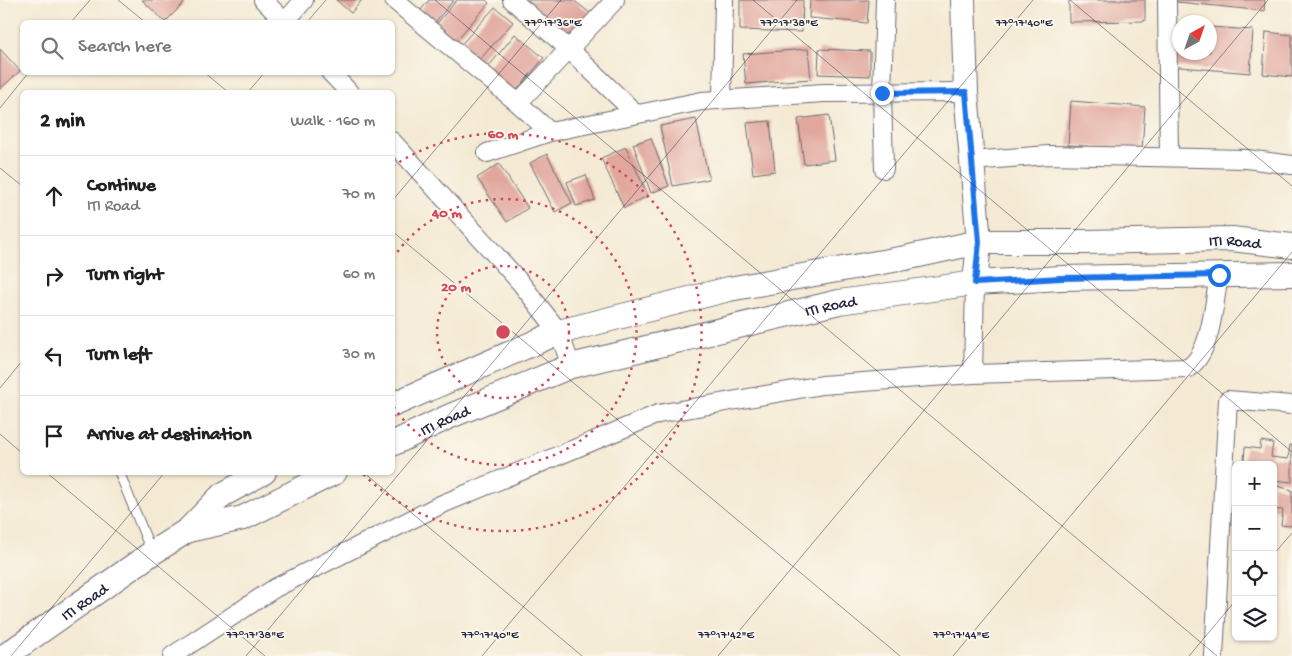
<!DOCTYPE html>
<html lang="en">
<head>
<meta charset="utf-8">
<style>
  body { margin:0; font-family:"Gochi Hand",sans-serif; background:#f6f6f6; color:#202124 }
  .controls { position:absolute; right:15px; bottom:15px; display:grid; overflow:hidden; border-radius:8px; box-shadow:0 1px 4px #0004 }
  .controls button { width:45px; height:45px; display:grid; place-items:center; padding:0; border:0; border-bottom:1px solid #e0e0e0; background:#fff; color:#202124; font:25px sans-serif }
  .compass { position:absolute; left:1172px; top:15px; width:45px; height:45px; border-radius:50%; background:#fff; box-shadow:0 1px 4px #0004; rotate:40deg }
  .stop { position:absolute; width:15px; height:15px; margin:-11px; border:4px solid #1a73e8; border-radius:50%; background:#fff }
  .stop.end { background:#1a73e8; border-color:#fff; box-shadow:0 1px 5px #0008 }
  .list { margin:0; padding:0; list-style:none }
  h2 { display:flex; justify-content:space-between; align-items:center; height:65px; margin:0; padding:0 20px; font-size:21px }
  h2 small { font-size:16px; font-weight:400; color:#757577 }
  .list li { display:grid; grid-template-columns:32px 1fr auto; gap:15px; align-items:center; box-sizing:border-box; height:80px; padding:0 20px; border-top:1px solid #e0e0e0 }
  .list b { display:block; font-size:19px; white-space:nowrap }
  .list p { margin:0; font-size:16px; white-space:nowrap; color:#757577 }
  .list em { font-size:16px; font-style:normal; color:#757577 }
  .icon { flex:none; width:28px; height:28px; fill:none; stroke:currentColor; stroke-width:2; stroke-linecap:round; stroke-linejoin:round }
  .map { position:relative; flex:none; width:1292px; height:656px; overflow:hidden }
  .search { position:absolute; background:#fff; box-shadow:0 1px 4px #0004; left:20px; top:20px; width:375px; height:55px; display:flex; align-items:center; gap:12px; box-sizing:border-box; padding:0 18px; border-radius:8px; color:#757577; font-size:19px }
  .panel { position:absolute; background:#fff; box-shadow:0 1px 4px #0004; left:20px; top:90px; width:375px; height:385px; border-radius:8px }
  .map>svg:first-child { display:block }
  .building { fill:#e1a69c }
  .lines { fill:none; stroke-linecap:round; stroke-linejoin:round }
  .lane-casing { stroke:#6c6871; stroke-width:11 }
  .street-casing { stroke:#6c6871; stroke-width:20 }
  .secondary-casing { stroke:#6c6871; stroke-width:26 }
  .lane { stroke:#fff; stroke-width:9 }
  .street { stroke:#fff; stroke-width:18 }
  .secondary { stroke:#fff; stroke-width:24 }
  .route { stroke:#1a73e8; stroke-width:6 }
  .ticks { fill:none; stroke:#22223b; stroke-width:1; stroke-opacity:0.45 }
  .ring { fill:none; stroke:#d1495b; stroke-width:2.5; stroke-dasharray:2.5 5 }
  .labels { text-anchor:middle; stroke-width:4; stroke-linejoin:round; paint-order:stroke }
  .street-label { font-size:16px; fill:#22223b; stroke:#fbf7ec }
  .ticks-label { font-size:12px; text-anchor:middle; fill:#22223b; stroke:#fbf7ec; stroke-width:4; stroke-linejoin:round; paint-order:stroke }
  .centre { fill:#d1495b; stroke:#fbf7ec; stroke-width:2.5 }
  .ring-label { font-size:15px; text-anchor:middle; font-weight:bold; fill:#d1495b; stroke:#fbf7ec; stroke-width:4; stroke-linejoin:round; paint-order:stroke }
</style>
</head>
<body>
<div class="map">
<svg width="1292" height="656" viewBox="0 0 1292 656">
  <rect width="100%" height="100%" fill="#fbf7ec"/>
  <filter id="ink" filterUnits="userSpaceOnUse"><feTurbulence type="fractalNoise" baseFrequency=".02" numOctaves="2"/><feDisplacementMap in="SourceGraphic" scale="10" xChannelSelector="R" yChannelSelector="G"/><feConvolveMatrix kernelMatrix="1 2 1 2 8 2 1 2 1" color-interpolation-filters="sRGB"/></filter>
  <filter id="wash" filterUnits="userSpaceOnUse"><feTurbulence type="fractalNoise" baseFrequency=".0096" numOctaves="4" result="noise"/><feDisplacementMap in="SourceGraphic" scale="20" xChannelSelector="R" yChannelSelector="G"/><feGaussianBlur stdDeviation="1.12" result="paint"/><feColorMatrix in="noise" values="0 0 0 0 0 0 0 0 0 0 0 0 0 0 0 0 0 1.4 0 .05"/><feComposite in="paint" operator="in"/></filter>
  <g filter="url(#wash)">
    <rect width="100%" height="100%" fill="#f4ead4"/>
    <g id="blocks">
      <g class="building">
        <path d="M142,0H183L185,2L165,22Z"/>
        <path d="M336,0H362L351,13Z"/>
        <path d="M429,0H454L431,27L417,15Z"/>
        <path d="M457,0H486L489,3L452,45L433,28Z"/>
        <path d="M521,0H573L590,13L567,41Z"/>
        <path d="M740,0H803L802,32L740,30Z"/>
        <path d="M810,0H869L867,23L809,18Z"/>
        <path d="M1069,0H1145V21L1069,22Z"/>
        <path d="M1168,0H1265L1264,11L1168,1Z"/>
        <path d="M495,7L513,22L475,65L457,49Z"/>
        <path d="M1172,24L1180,25V52H1210V27L1253,30L1250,73L1169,66Z"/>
        <path d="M1266,32L1292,35V77L1263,74Z"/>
        <path d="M515,34L544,58L513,95L485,71Z"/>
        <path d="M0,49L20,71L0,89Z"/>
        <path d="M808,49L811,79L746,84L743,54Z"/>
        <path d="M819,49L870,51V76L818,74Z"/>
        <path d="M1071,101L1145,107L1142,150L1068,145Z"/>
        <path d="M829,115L835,160L804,164L798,119Z"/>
        <path d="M696,119L709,179L673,186L660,126Z"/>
        <path d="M770,121L775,171L753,174L747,123Z"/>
        <path d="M651,138L669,186L651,193L633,144Z"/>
        <path d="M626,147L648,196L624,208L601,158Z"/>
        <path d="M547,154L572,203L555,212L530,163Z"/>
        <path d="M499,164L528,208L507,222L477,178Z"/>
        <path d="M586,175L595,200L576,206L567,182Z"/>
        <path d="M1261,441L1273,443L1271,457L1288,459L1290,445H1292V482L1273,480V465H1247L1244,460L1245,447L1260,449Z"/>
        <path d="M1273,485L1292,490V526L1281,525L1283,510L1273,509Z"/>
      </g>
    </g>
  </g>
  <g filter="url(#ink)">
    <use href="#blocks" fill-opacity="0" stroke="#6c6871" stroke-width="1"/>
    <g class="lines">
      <defs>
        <path id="lane" d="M119,472L152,553"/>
        <g id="street">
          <path d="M263,0L285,22"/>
          <path d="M394,0L518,103L615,0"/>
          <path d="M512,0L569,49L636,114"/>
          <path d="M1167,0L1169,157"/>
          <path d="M285,22L304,0"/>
          <path d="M330,72L349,92"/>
          <path d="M722,99L724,0"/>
          <path d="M518,103L550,132"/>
          <path d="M392,141L520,282L559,332L571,366"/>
          <path d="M487,153L550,132L702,101L824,93L966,92"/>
          <path d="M971,161L1048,155L1247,159L1292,165"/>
          <path d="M884,169L882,93L885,0"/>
          <path d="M973,374L975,283"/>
          <path d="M172,656L275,588L440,505L658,414L822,385L973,374L1188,368C1212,353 1214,301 1219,275"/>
          <path d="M1214,656L1228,400L1292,405"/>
        </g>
        <g id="secondary">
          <path d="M963,0L966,92L979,242L975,283"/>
          <path id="s1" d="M392,405L559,332L729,289L905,258L979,242H1086L1232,239L1292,246"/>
          <path id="s2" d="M392,444L448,417L571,366L839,302L975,283L1061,278L1292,274"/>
          <path d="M188,530L243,518L335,472"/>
          <path id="s3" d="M5,656L152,553L188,530L222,495L264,472"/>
        </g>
      </defs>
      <use href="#lane" class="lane-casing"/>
      <use href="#street" class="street-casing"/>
      <use href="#secondary" class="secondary-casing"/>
      <use href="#lane" class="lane"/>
      <use href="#street" class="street"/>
      <use href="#secondary" class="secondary"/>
    </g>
  </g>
  <g class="lines" filter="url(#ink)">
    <path class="route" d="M882,93L966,92L979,242L975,283L1061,278L1219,275"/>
  </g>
  <path class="ticks" d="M118,0L145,22M435,0L1217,656M753,0L1292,452M1070,0L1292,186M71,22L90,0M307,22L326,0M204,72L228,92M248,92L265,72M0,108L29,72M0,168L22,186M392,201L561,0M392,231L900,656M0,388L22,361M0,434L22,453M46,472L265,656M363,472L582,656M1273,555L1292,533M11,656L165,472M246,656L797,0M482,656L1033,0M718,656L1268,0M953,656L1292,252M1189,656L1236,600"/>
  <g class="ring">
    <circle cx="503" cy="332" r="66"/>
    <path d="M393 258A133 133 0 1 1 393 406"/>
    <path d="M393 166A199 199 0 1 1 362 473"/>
  </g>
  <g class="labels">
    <g class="street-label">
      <text dy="6" stroke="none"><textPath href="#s1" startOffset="868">ITI Road</textPath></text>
      <text dy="6" stroke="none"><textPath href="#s2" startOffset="462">ITI Road</textPath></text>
      <text dy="6" stroke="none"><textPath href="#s2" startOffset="58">ITI Road</textPath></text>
      <text dy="6" stroke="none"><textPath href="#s3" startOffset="96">ITI Road</textPath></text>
    </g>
  </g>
  <g class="ticks-label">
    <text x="553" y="26">77°17'36"E</text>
    <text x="789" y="26">77°17'38"E</text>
    <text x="1024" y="26">77°17'40"E</text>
    <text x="255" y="638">77°17'38"E</text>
    <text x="490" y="638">77°17'40"E</text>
    <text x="726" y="638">77°17'42"E</text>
    <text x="961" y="638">77°17'44"E</text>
  </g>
  <circle cx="503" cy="332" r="8" class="centre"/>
  <g class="ring-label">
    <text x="503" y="138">60 m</text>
    <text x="447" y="217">40 m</text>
    <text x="456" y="291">20 m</text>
  </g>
</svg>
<div class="controls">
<button>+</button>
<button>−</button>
<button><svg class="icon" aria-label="locate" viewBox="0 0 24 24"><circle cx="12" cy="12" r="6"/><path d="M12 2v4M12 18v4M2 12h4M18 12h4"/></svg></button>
<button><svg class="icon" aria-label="layers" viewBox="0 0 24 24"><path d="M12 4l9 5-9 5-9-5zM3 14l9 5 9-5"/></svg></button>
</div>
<svg class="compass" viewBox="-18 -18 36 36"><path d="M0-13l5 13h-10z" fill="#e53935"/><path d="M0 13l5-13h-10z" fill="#757577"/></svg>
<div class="stop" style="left:1219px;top:275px"></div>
<div class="stop end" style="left:882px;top:93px"></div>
<div class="search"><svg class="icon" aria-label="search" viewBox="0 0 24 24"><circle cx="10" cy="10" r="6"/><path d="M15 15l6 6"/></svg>Search here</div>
<section class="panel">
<h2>2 min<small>Walk · 160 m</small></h2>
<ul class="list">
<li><svg class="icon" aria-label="ahead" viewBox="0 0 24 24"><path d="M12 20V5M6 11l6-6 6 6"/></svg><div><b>Continue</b><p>ITI Road</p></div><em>70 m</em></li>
<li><svg class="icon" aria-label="right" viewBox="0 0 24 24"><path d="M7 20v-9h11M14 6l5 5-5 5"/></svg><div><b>Turn right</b></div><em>60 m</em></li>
<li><svg class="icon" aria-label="left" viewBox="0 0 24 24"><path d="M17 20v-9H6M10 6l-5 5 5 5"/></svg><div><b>Turn left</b></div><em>30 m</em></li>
<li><svg class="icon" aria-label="arrive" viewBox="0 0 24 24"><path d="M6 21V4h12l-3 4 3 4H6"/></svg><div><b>Arrive at destination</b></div></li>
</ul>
</section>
</div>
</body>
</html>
